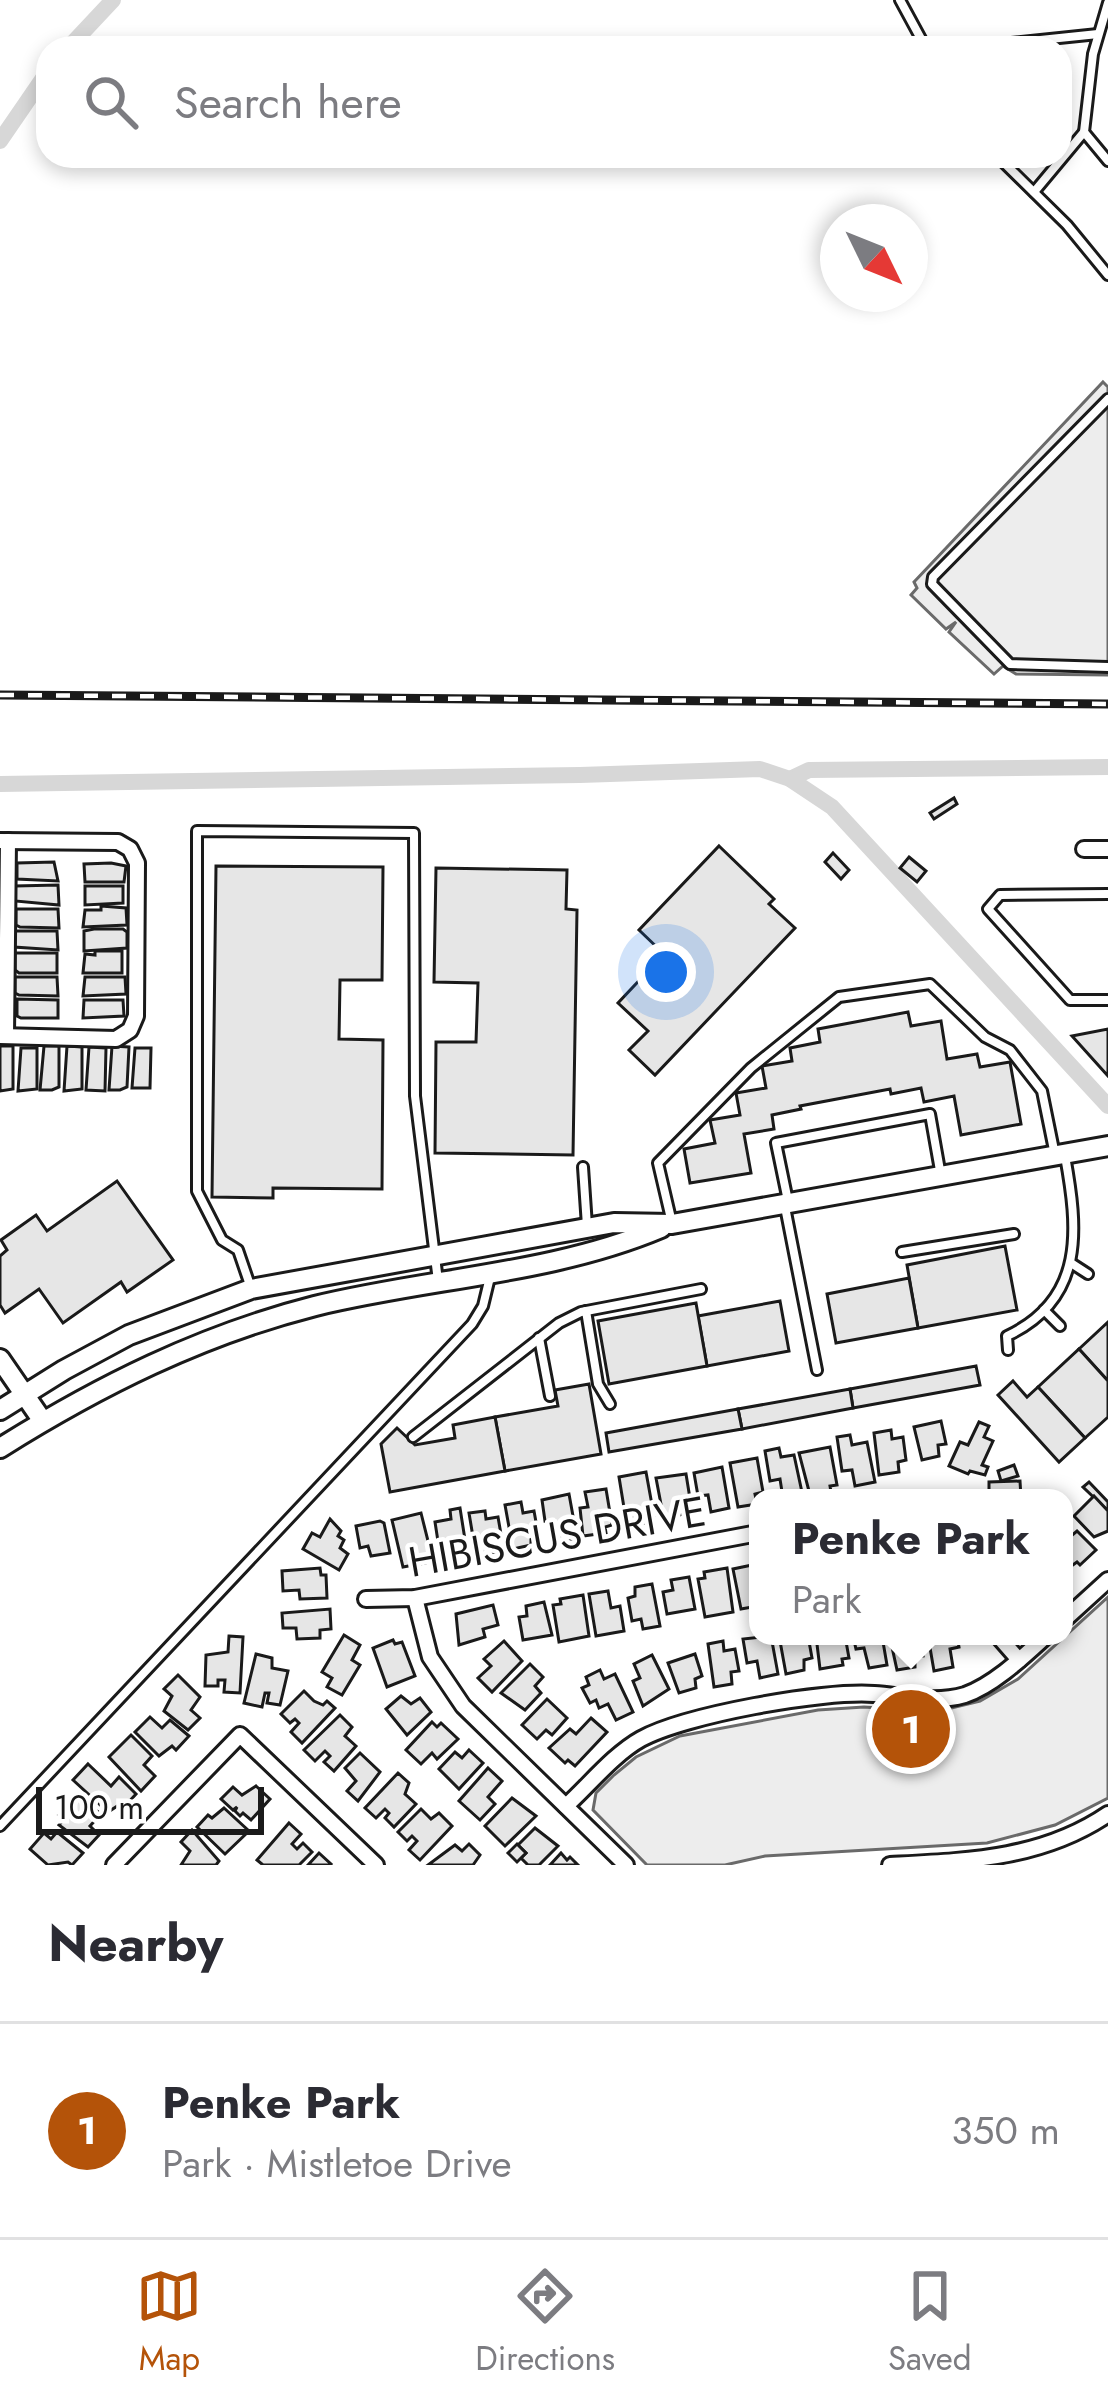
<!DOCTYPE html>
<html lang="en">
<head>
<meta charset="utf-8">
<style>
  body { margin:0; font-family:Jost,sans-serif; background:#f7f7f7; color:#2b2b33 }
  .compass { position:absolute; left:820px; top:204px; width:108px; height:108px; border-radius:50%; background:#fff; box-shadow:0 6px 18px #0003; rotate:133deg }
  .scale { position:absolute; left:36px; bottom:30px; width:228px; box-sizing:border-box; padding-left:12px; border:6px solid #1a1a1a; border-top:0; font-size:33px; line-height:42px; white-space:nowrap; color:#1a1a1a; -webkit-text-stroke:9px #fff; paint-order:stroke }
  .you { position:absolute; left:666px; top:972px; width:42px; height:42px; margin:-30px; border:9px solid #fff; border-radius:50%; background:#1a73e8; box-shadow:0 0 0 18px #1a73e833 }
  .badge { display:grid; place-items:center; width:78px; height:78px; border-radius:50%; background:#b45309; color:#fff; font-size:39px; font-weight:700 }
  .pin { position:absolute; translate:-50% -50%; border:6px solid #fff; box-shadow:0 3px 12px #0006 }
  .popup { position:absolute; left:749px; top:1489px; width:324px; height:156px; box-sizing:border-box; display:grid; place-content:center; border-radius:24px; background:#fff; filter:drop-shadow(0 3px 9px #0005); font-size:39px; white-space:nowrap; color:#7c7c81 }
  .popup b { font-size:45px; color:#2b2b33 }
  .popup::after { content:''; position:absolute; left:50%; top:100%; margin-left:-24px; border:24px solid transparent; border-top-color:#fff }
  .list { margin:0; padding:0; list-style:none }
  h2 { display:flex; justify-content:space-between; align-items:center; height:156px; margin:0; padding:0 48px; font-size:51px }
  h2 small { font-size:39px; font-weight:400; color:#7c7c81 }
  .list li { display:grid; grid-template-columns:78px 1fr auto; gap:36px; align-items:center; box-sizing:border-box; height:216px; padding:0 48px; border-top:3px solid #e1e1e2 }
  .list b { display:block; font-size:45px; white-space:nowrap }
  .list p { margin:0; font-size:39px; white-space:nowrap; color:#7c7c81 }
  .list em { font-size:39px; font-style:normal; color:#7c7c81 }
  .icon { flex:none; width:66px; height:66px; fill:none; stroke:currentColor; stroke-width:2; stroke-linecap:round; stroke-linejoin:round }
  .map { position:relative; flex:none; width:1108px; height:1865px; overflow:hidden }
  .search { position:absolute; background:#fff; box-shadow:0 6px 18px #0003; left:36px; right:36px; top:36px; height:132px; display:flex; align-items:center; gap:30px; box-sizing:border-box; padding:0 42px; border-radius:36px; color:#7c7c81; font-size:45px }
  .sheet { height:372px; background:#fff }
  nav { display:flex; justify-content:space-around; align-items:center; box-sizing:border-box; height:168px; border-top:3px solid #e1e1e2; background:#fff; font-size:33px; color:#7c7c81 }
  nav a { display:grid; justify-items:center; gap:6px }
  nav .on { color:#b45309 }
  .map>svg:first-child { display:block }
  .built { fill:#ededed; stroke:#6a6a6a; stroke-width:3 }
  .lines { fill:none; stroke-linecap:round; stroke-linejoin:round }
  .canal { stroke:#d7d7d7; stroke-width:16 }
  .building { fill:#e6e6e6; stroke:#1a1a1a; stroke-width:3 }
  .lane-casing { stroke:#1a1a1a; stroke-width:14 }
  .street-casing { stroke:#1a1a1a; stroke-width:20 }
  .secondary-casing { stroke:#1a1a1a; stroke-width:24 }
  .lane { stroke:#fff; stroke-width:8 }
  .street { stroke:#fff; stroke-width:14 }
  .secondary { stroke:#fff; stroke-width:18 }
  .rail-casing { stroke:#1a1a1a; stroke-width:9 }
  .rail { stroke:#fff; stroke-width:4.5; stroke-dasharray:14; stroke-linecap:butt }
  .labels { text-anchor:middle; stroke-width:9; stroke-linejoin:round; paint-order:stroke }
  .street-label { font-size:42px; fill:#1a1a1a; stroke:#fff }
</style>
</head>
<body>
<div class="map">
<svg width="1108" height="1865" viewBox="0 0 1108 1865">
  <rect width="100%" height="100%" fill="#fff"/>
  <g class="built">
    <path d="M1103,382L1108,387V675L1016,674L1003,666L994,674L949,632L956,622L946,629L911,595L917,588L914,582Z"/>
    <path d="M1108,1597V1798L1055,1825L987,1843L765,1856L725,1865H647L593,1810L596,1793L614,1775L636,1757L680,1736L818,1710L864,1707L935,1712L980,1701L1018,1679Z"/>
  </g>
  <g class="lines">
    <g class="canal">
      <path d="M68,48L113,0"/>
      <path d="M0,141L48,71"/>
      <path d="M790,779L809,770L1108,767"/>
      <path d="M0,784L580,775L760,769L790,779L832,807L1108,1106"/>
    </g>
  </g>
  <g class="building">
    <path d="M954,798L957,804L934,819L930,813Z"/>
    <path d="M719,846L774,899L769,904L795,928L655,1075L629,1050L648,1031L618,1003L664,954L639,930Z"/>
    <path d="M833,853L849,870L841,879L825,862Z"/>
    <path d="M909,857L926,871L917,882L900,868Z"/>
    <path d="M54,862L58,881L17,879V863Z"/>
    <path d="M111,863L126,866L124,882H85L84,864Z"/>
    <path d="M216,866L383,867L382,980H340L339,1039L383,1040L382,1189L273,1188V1198L212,1197Z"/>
    <path d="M436,868L567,870L566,909L577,910L573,1155L435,1153L436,1042H476L478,983L434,982Z"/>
    <path d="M58,885L59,905L15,901V886Z"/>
    <path d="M85,886H123V903L85,905Z"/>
    <path d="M101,906L126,908L127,925L83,927L85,910H101Z"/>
    <path d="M16,909H58L59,928L20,927L16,925Z"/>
    <path d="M94,929H123L127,932V948L84,951V931Z"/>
    <path d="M14,931H57L58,950L14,947Z"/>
    <path d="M95,951H122V973H83L85,954L95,955Z"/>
    <path d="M15,953H57V973H19L15,970Z"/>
    <path d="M15,977H57L58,996L19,995L15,993Z"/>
    <path d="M85,977H125L126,994L83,996Z"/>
    <path d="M17,999L58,1000V1018H21L17,1016Z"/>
    <path d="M84,1000H123L124,1016L83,1018Z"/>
    <path d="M908,1012L911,1026L941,1021L947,1059L977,1054L980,1067L1010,1062L1021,1124L961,1135L954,1096L924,1102L921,1088L891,1094L890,1089L800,1106L801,1109L772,1115L774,1129L744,1134L751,1173L690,1183L684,1149L715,1143L710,1120L740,1115L736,1093L766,1088L762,1066L792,1061L790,1048L820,1042L818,1029Z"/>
    <path d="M1108,1029V1076L1072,1036Z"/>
    <path d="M0,1046H13V1089L0,1091Z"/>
    <path d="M44,1046H59V1087L52,1090H40Z"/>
    <path d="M67,1046L82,1047V1089L64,1091Z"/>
    <path d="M112,1046L129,1047L127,1087L120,1090H109Z"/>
    <path d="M89,1047L106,1048L105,1091L86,1090Z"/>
    <path d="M21,1048H37V1089L18,1091Z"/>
    <path d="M135,1048H151L150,1088H132Z"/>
    <path d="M117,1181L173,1260L127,1292L121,1282L63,1323L39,1289L5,1313L0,1305V1256L7,1250L1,1240L36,1215L47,1231Z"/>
    <path d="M1005,1246L1017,1310L918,1328L907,1265Z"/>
    <path d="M909,1278L918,1328L836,1343L827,1294Z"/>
    <path d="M780,1301L789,1351L707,1366L698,1316Z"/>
    <path d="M696,1303L707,1366L609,1384L598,1321Z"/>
    <path d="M1108,1322V1381L1079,1349Z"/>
    <path d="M1079,1349L1108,1381V1417L1085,1438L1038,1387Z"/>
    <path d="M976,1366L980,1385L853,1408L850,1389Z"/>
    <path d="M1013,1381L1027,1397L1038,1387L1085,1438L1059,1462L998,1395Z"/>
    <path d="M589,1384L601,1454L505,1471L495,1417L558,1406L555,1390Z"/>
    <path d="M850,1389L853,1408L742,1429L738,1409Z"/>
    <path d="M738,1409L742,1429L609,1452L606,1433Z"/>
    <path d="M495,1417L505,1471L390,1492L381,1444L397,1428L415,1445L455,1438L453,1425Z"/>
    <path d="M941,1421L946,1444L938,1445L939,1456L922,1460L914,1427Z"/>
    <path d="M979,1422L989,1426L984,1437L993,1441L982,1465L988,1467L985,1475L970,1471L968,1474L949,1466L960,1442L968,1445Z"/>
    <path d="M891,1430L892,1439L903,1437L906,1460L898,1462L899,1472L879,1475L874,1433Z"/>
    <path d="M850,1435L852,1445L867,1442L875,1482L855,1486L852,1470L842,1471L837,1437Z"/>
    <path d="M830,1447L837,1485L830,1486L831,1492L810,1495L799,1453Z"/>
    <path d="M779,1448L781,1457L794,1455L803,1497L783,1498L780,1479L770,1481L765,1451Z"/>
    <path d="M757,1458L763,1492L755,1494L757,1504L738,1507L730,1463Z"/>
    <path d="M1014,1465L1018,1476L1001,1481L998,1471Z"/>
    <path d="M722,1467L729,1508L711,1512L708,1495L698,1496L694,1473Z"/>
    <path d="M646,1472L654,1516L646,1517L647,1523L627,1526L619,1477Z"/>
    <path d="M686,1474L692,1511L664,1520L656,1478Z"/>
    <path d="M1020,1481L1021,1498H967V1492L989,1491V1482Z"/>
    <path d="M1089,1482L1108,1502V1511L1083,1487Z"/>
    <path d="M606,1489L612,1525L605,1527L606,1533L583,1536L580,1508L588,1507L585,1492Z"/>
    <path d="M569,1494L577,1538L558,1541L554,1520L545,1521L542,1500Z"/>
    <path d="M1094,1496L1108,1511V1531L1094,1537L1074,1516Z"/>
    <path d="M521,1502L523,1513L534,1511L538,1533L531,1535V1545L513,1549L505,1505Z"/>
    <path d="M460,1508L466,1546L459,1547V1557L441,1561L435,1522L451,1519L450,1510Z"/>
    <path d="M485,1511L486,1519L498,1517L502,1540L495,1541V1552L476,1555L469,1513Z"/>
    <path d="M421,1513L432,1557L424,1559L425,1563L403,1567L392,1520Z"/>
    <path d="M330,1519L341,1531L338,1536L344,1540L340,1548L348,1554L339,1570L303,1549L312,1533L320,1537Z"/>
    <path d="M380,1521L384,1523L390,1553L371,1556L368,1546L360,1548L356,1526Z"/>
    <path d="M1064,1530L1070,1537L1077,1531L1096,1550L1080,1565L1077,1562L1070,1567L1064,1560Z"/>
    <path d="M752,1565L758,1582V1606L741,1609L733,1569Z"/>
    <path d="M320,1568L321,1575H326L327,1598L300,1599L299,1590L283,1591L282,1571Z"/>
    <path d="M727,1568L733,1612L705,1617L698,1579L705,1578L704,1572Z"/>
    <path d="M689,1577L695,1609L667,1614L663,1592L673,1590L671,1580Z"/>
    <path d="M652,1584L660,1626L643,1629L641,1619L632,1621L628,1598L635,1596V1587Z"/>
    <path d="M608,1591L611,1608L620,1606L624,1631L596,1636L589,1594Z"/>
    <path d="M583,1595L589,1636L559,1642L553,1605L561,1604L560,1599Z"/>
    <path d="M544,1602L552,1635L523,1640L519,1617L527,1616L526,1606Z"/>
    <path d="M493,1605L498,1625L483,1629L485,1637L459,1645L456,1614Z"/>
    <path d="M330,1609L331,1629L320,1630V1638L297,1639L296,1628H283L282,1613Z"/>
    <path d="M344,1635L360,1645L352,1660L360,1665L342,1695L327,1687L332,1678L322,1672Z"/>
    <path d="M229,1636L243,1637L240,1693L224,1692L225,1680H218V1686H205L206,1655L228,1652Z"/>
    <path d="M771,1636L778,1674L760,1678L757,1661L747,1663L743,1639Z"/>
    <path d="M808,1636L812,1658L804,1660V1670L786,1674L780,1641Z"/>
    <path d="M816,1636H845L849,1658L842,1659L843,1665L820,1669Z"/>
    <path d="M853,1636H882L887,1665L869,1668L864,1648L856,1649Z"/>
    <path d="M919,1636L923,1656L915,1657V1667L897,1670L890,1638Z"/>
    <path d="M928,1636H957L959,1647L950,1649L953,1667L934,1671Z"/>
    <path d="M393,1640L395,1644L402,1642L415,1676L387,1687L373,1648Z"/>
    <path d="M504,1641L522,1661L492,1692L478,1678L491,1666L484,1659Z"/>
    <path d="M723,1641L724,1651L735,1649L739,1671L731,1672L732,1684L714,1687L708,1644Z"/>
    <path d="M256,1654L272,1658V1668L288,1671L280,1705L267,1703L269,1693H265L262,1707L244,1703Z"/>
    <path d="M695,1654L702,1676L695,1679L696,1688L679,1693L668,1663Z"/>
    <path d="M652,1655L669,1689L643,1706L633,1681L640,1678L634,1664Z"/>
    <path d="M530,1664L543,1677L535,1686L541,1693L525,1710L501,1693Z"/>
    <path d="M600,1670L604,1679L615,1674L633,1712L616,1720L608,1704L599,1708L596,1700L590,1703L582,1688L589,1685L586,1677Z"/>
    <path d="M178,1675L200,1697L191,1710L200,1718L188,1730L164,1711L172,1696L164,1689Z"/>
    <path d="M304,1691L314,1701L323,1705L327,1701L335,1708L302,1743L291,1732L299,1723L295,1719L290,1723L281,1714Z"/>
    <path d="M401,1696L411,1704L420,1698L431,1712L407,1735L386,1709Z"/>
    <path d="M547,1699L567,1718L552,1735L546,1730L537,1739L522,1725Z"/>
    <path d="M340,1715L352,1727L345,1736L356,1746L334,1771L324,1762L330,1756L325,1751L315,1761L304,1750Z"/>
    <path d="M150,1717L162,1728L170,1720L189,1736L176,1750L172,1746L159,1756L135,1732Z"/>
    <path d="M591,1718L607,1732L575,1766L568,1760L565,1763L549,1748L570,1729L576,1734Z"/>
    <path d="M432,1722L437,1727L441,1723L458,1739L437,1759L432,1753L421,1764L406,1750Z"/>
    <path d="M131,1735L152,1756L144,1765L155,1776L141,1791L109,1757Z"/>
    <path d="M469,1750L483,1763L459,1789L439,1769L455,1752L462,1758Z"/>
    <path d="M360,1753L380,1772L358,1801L347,1791L356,1781L345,1768Z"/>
    <path d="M88,1764L111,1786L119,1777L136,1794L125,1806L122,1803L108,1812L73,1780Z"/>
    <path d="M488,1768L502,1781L488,1797L495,1804L480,1820L459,1801Z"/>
    <path d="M398,1773L409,1783L405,1794L416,1804L394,1827L385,1818L389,1813L385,1809L376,1818L365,1808Z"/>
    <path d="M256,1786L270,1799L251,1820L243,1813L240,1816L235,1811L237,1807L233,1810L221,1799L233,1787L242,1795Z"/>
    <path d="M78,1797L101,1814L90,1826L99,1835L88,1847L59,1825L64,1819L59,1815Z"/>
    <path d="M512,1798L536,1816L505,1846L485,1826Z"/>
    <path d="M224,1808L249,1831L225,1854L197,1827L208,1815L212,1818Z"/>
    <path d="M421,1809L431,1819L439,1813L452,1826L420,1860L409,1850L417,1841L412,1836L407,1841L398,1832Z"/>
    <path d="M289,1823L301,1834L292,1844L297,1849L303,1843L312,1852L299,1865H263L257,1860Z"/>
    <path d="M535,1828L558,1846L539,1865H528L521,1858L526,1853L518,1845Z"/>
    <path d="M192,1830L219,1861L216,1865H181L190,1851L181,1842Z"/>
    <path d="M57,1832L83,1853L72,1865L68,1862L48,1865L30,1849L44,1833L51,1839Z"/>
    <path d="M469,1844L480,1855L473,1865H428L455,1845L462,1851Z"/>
    <path d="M517,1844L526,1853L517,1862L508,1853Z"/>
    <path d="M319,1853L331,1864L330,1865H308Z"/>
    <path d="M561,1853L567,1860L570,1857L578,1865H550Z"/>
  </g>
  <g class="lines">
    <defs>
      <g id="lane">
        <path d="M900,0L926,48"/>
        <path d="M1108,3L1093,54L1084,132L1108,161"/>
        <path d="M962,48L1098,34"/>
        <path d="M997,156L1067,225L1108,275"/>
        <path d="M1034,192L1084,132"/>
        <path d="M1108,399L933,577L932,584L1010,664L1108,667"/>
        <path d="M1108,894L1000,895L988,909L1070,1000H1108"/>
        <path d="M583,1167L587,1226"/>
        <path d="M788,1201L776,1143L930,1114L941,1176"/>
        <path d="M785,1207L817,1370"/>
        <path d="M672,1223L658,1163L751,1068L839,997L930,984L985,1037L1010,1050L1042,1091L1055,1155"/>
        <path d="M902,1252L1014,1234"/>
        <path d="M1071,1263L1088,1274"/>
        <path d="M251,1288L238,1250L222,1240L197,1191V831L414,833L415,1096L438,1281"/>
        <path d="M1044,1310L1060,1326"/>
        <path d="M586,1311L598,1384L610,1404"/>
        <path d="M539,1338L550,1396"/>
        <path d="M1008,1350L1007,1336C1086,1299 1078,1228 1065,1156"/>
        <path d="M413,1437L559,1323L581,1312L701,1289"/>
        <path d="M0,1826L472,1324L483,1306L491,1273"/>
      </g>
      <g id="street">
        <path d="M0,841L118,842L130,849L137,863L136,1016L130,1030L116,1039L0,1036"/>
        <path d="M1084,849H1108"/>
        <path d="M6,1036L8,841"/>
        <path d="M415,1598L430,1657L463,1706L626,1865"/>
        <path d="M366,1599L415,1598L758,1533"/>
        <path d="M1064,1620L1108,1580"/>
        <path d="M998,1636L1019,1660"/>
        <path d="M566,1806C589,1785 614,1754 641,1739C685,1715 823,1690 874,1694C904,1696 934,1704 965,1695C994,1685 1024,1656 1046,1636"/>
        <path d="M114,1865L240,1735L376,1865"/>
        <path d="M890,1865C967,1861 1042,1859 1108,1814"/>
      </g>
      <g id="secondary">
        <path d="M0,1359L42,1420"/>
        <path d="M0,1410L64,1370L129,1335L251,1289L614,1223L672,1224L1108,1146"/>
        <path d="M0,1448C99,1386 201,1335 315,1306C429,1278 552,1274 661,1228"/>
      </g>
    </defs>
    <use href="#lane" class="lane-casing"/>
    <use href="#street" class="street-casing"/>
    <use href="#secondary" class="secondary-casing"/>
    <use href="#lane" class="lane"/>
    <use href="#street" class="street"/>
    <use href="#secondary" class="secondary"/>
    <defs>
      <path id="rail" d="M0,695L1108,704"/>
    </defs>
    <use href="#rail" class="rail-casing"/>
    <use href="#rail" class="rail"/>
  </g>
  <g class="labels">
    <g class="street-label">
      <text transform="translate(557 1536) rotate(-10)" y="15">HIBISCUS DRIVE</text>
    </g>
  </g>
</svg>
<svg class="compass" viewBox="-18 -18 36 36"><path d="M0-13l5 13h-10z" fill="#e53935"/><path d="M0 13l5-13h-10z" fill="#7c7c81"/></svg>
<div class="scale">100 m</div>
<div class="you"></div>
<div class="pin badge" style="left:911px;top:1729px">1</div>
<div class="popup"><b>Penke Park</b>Park</div>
<div class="search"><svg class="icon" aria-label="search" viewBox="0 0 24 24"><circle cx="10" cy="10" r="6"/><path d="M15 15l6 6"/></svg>Search here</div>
</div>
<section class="sheet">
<h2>Nearby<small></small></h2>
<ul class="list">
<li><span class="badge">1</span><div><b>Penke Park</b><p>Park · Mistletoe Drive</p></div><em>350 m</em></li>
</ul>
</section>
<nav>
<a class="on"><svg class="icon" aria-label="map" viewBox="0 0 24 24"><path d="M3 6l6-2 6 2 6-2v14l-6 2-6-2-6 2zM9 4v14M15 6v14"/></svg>Map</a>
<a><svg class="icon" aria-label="directions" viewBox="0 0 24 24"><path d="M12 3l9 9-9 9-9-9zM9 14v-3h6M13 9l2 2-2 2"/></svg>Directions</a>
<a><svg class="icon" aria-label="saved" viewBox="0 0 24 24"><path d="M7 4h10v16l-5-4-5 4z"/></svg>Saved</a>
</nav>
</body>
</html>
